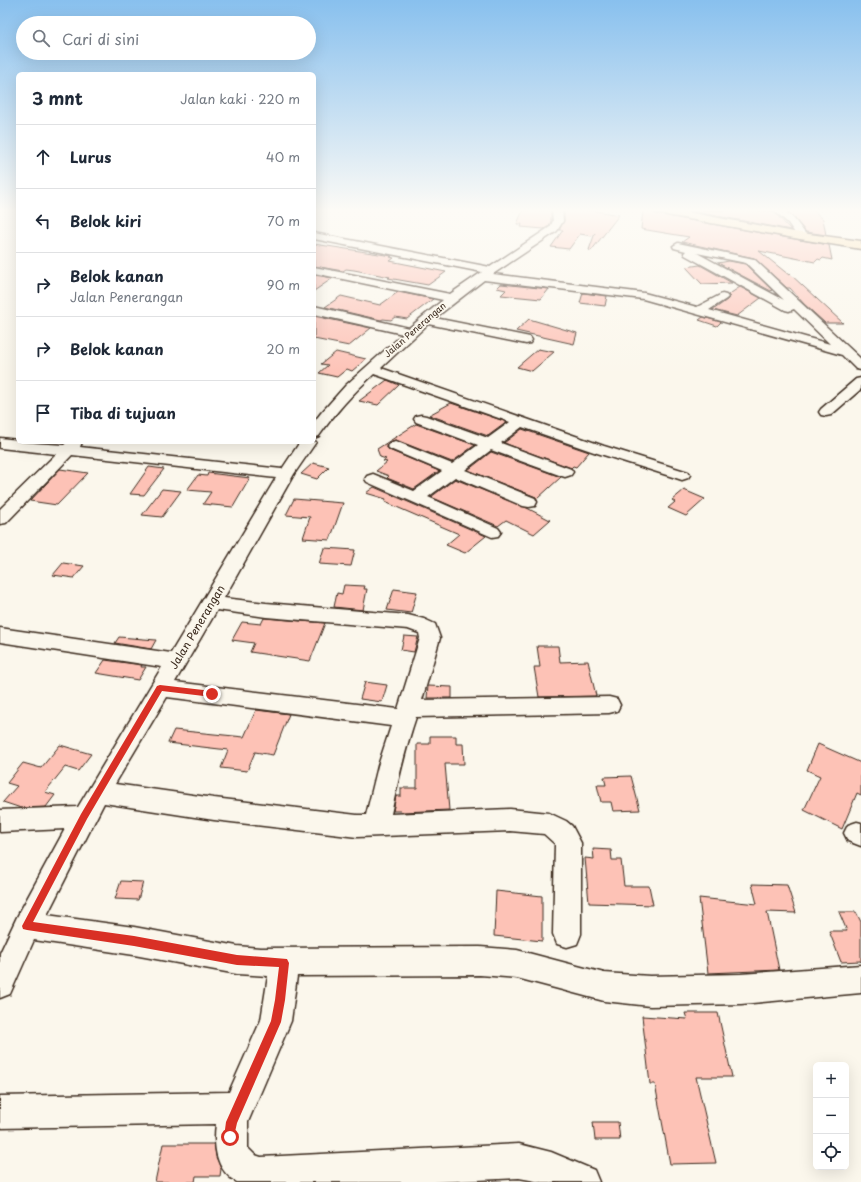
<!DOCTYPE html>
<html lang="id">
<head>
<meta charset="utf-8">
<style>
  body { margin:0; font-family:"Playpen Sans",sans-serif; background:#f6f6f7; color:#1f2937 }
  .controls { position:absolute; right:12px; bottom:12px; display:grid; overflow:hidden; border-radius:6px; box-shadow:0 4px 16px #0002 }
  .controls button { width:36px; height:36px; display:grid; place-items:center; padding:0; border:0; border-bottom:1px solid #e0e1e3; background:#fff; color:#1f2937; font:20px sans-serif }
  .stop { position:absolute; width:12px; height:12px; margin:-9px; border:3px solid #d93025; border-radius:50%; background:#fff }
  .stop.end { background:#d93025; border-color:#fff; box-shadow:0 1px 4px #0008 }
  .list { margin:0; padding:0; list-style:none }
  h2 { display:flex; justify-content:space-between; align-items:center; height:52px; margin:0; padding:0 16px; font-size:17px }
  h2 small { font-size:13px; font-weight:400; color:#747a83 }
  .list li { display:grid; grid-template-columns:26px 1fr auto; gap:12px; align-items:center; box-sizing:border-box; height:64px; padding:0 16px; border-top:1px solid #e0e1e3 }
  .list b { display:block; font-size:15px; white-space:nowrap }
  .list p { margin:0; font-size:13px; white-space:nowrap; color:#747a83 }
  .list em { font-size:13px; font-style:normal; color:#747a83 }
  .icon { flex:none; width:22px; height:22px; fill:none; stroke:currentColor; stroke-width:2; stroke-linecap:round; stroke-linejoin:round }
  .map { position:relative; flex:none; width:861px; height:1182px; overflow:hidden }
  .search { position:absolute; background:#fff; box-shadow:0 4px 16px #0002; left:16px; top:16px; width:300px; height:44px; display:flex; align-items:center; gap:10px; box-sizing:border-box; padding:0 14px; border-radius:22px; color:#747a83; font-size:15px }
  .panel { position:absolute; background:#fff; box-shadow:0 4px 16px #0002; left:16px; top:72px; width:300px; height:372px; border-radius:6px }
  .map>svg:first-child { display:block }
  .building { fill:#fdc2b6; stroke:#3b2a1e }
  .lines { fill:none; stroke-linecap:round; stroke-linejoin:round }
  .minor-casing { stroke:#3b2a1e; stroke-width:3 }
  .highway-casing { stroke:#3b2a1e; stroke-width:3 }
  .minor { fill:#fbf7ec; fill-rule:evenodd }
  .highway { fill:#f9ddab; fill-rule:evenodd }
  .route { fill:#d93025 }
  .labels { text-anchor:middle; stroke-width:3.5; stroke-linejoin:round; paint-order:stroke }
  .far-street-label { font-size:9px; fill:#3b2a1e; stroke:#fbf7ec }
  .street-label { font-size:11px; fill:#3b2a1e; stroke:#fbf7ec }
</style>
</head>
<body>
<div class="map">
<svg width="861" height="1182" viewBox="0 0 861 1182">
  <rect width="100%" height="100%" fill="#fbf7ec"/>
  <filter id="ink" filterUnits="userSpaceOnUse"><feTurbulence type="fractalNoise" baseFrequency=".025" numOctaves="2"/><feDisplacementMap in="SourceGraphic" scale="8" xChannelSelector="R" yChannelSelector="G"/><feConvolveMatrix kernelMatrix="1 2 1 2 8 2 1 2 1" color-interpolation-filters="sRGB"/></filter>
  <g filter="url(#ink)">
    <g class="building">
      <path d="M523,210H551V221L549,226L544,229L521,227L522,224H517Z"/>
      <path d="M564,210H591L619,215L591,251L589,250L595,233L592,236L580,234L569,249L551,247L563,230H559L564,221Z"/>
      <path d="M643,210H650L656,214L829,245L832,260L823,258L821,260L818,259L815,262L759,251L789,275L790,274L843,323H825L804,304L790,288H787L754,258L682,242L689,237L641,229Z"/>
      <path d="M686,210L773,211L791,230Z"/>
      <path d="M813,210L823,219L826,235L806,232L787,211Z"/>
      <path d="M314,244L392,256L390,257L394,258L390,261L446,272L428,285L388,278L390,277L354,270L346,269L343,271L314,266Z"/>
      <path d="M729,261L745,264L772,290L771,291L718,263Z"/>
      <path d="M700,265L732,283L702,284L686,267Z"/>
      <path d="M314,275L333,278L314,291Z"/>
      <path d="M501,284L549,289L541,299L501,295L506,290L497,288Z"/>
      <path d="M740,287L761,298L737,316L713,310L727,300L730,297L728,295Z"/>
      <path d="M398,292L433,299L407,319L395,317L391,320L383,319L381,320L325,307L341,296L380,305Z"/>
      <path d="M583,293L607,296L605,306L580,303Z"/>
      <path d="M314,316L371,328L349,346L314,339Z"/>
      <path d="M703,317L721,322L717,326L699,320Z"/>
      <path d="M529,319L577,333L574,344L516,331Z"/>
      <path d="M538,349L554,352L532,371L517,367Z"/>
      <path d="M336,352L366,359L352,371L347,369L337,377L319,373L328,365L321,364Z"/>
      <path d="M387,380L399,385L378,405L359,401Z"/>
      <path d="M451,403L507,422L488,436L429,415Z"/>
      <path d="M416,424L475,445L452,462L396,440L389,442L386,446L389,450L439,471L414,489L387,478L389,476L376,471L387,462L383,461L386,459L380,457L377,449Z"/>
      <path d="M522,429L589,452L576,467L573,466L571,468L504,443Z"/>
      <path d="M491,452L558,476L561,477L537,499L536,497L468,470Z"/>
      <path d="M313,463L329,467L317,479L301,474Z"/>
      <path d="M149,467L164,469L144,495L130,494Z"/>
      <path d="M60,469L88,473L57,505L30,501Z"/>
      <path d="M208,473L250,478L233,507L203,504L211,492L187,490L198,475L207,476Z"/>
      <path d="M455,479L527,508L550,520L534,534L506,520L498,526L431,497Z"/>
      <path d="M374,487L486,536L465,553L446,545L459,534L385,502L386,499L366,493Z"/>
      <path d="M162,489L181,491L162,517L142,515Z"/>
      <path d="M684,490L705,499L686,516L668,508L675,502L672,500Z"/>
      <path d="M294,499L343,503L330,540L303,538L310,517L286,515Z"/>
      <path d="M324,548L355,550L351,566L319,564Z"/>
      <path d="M63,563L84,566L74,578L53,575Z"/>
      <path d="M344,585L365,586L364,589H367L363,610L334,607L337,593L342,594Z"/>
      <path d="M394,589L417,592L411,613L387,610Z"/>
      <path d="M264,618L325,623L310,661L250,652L254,643L232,640L242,622L261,624Z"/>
      <path d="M404,636L418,637L414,652L401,650Z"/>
      <path d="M119,637L156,640L151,649L115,643Z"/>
      <path d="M537,646H558L560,662L588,661L596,696L539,697L534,667H540Z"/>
      <path d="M105,660L142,665L141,667H146L138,680L96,673Z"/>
      <path d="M365,682L387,685L382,702L360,699Z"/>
      <path d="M428,686L452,687V698H427Z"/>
      <path d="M256,710L289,714L273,755L255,752L247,771L221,768L228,750L168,743L174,730L244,737Z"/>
      <path d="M430,736H456V744H463L464,764H445L449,810L401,812V811H393L396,796H401V788H417V744H430Z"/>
      <path d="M818,744L861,763V795L857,793L842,829L804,810L820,776L807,770Z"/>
      <path d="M60,745L91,754L78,771L65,767L45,792L55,795L46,807L21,808L3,802L17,786L7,783L23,763L41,768Z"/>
      <path d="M631,776L640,810L613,811L611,802H601L597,785H606L604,777Z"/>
      <path d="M593,849L611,850L612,860H621L624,886H649L653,905L589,903L585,858L594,859Z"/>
      <path d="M121,881L143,882L138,900L115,899Z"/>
      <path d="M752,884L787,885L796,913L767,912L779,970L708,973L699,898L757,904Z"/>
      <path d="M496,891L542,896V941L494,936Z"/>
      <path d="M839,912H856L861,922V962L860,961L841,962L829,931H847Z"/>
      <path d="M685,1013H718L732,1077H696L716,1163L670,1164L655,1084H650L642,1016L687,1019Z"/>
      <path d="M593,1122H618L620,1140H595Z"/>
      <path d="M163,1144H214L216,1157L221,1169L220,1176H196L195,1182H155Z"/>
    </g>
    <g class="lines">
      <defs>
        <g id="minor">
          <path d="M552,210H562L563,221L557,231L493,274L644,293L697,307L722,294L726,295L728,297L726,299L709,310L830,344L794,309L789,311L785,310L685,255L684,253L686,251L674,248L673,246L678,243L754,259L861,359V370L856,369L842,355L643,299L484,280L435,318L530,337L532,340L530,343L526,344L428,324L381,368L604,446L688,472L690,475L688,478L682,480L676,478L594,452L522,427L501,443L571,469L573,472L571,475L565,477L559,475L491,450L465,470L535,498L537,502L535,506L529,507L523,506L455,477L428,497L498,528L501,532L498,536L492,537L367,482L365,479L367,476L373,474L414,491L442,471L390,449L387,446L390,443L395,441L400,443L452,464L478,445L416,422L414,419L416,416L421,415L426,416L488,438L510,422L374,374C353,393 335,413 319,436L314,438V422L321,413L346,385L403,334L314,314V306L409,328L443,300L314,273V267L450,294L482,272L314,239V233L490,267L550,227L553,221ZM697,253L746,263L784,300Z"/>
          <path d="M774,210H784L794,219L808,237L807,239H799L788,223Z"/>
          <path d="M861,378V389L831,415L826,416L821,415L819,412L821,409L856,379Z"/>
          <path d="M0,438L18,440V442L64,445L67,442H82L80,447L282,469L300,442H314V440L316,442L294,474L224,598L266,603L408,615L424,619L435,624L440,638L422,700L609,697L617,699L620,705L617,711L609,713L416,717C405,749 398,781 391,814L510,809L549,813L566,821L572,826L581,843V934L577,944L567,947L557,944L553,934L555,844L544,834L510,831L357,837L214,820L104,803L47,915L134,927L237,946L260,948L480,947L517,950L604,973L650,976L741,974L861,965V993L741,1004L650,1006L604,1001L517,978L480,975L297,976L291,1021L248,1122V1148L255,1155L261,1157L519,1144L551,1152L594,1170L599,1182H541L519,1178L434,1182H237C216,1171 213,1146 216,1124L0,1128V1096L229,1092L261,1020L268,976L237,974L134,955L34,940L10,994L0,998V953L17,917L65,829L0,832V810L78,807L162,667L0,642V628L171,653L276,478L72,455L6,523L0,524V509L56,454L0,448ZM217,610L266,617L408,629L419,633L420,638L398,709L175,682ZM167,697L391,726L378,766L366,815H357L214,798L115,784Z"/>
          <path d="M857,822L861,823V846L848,841L844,833L848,825Z"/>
        </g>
        <path id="highway" d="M651,210H676L794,232L861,241V249L794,238L656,213Z"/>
      </defs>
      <use href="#minor" class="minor-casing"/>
      <use href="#highway" class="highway-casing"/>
      <use href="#minor" class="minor"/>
      <use href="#highway" class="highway"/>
    </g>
  </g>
  <linearGradient id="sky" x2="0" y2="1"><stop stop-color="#88c0ee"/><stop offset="0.56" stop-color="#fdfbf6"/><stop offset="1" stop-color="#fdfbf6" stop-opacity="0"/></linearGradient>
  <rect width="861" height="376" fill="url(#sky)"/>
  <path class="route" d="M160,685L212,691L216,694L212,697L162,691L87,819L33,922L134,936L237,955L287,959L289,963L285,1000L281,1022L237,1123L233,1141L230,1142L226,1141L224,1137L226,1122L271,1021L275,1000L279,967L237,965L134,946L27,930L23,929L22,926L81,814L157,686Z"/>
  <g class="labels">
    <g class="far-street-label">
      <text transform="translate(415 330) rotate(-41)" y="3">Jalan Penerangan</text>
    </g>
    <g class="street-label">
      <text transform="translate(197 627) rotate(-59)" y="4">Jalan Penerangan</text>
    </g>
  </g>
</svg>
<div class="controls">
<button>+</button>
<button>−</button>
<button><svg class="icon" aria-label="locate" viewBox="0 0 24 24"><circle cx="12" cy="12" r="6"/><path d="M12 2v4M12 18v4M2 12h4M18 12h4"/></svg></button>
</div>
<div class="stop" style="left:230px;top:1137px"></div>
<div class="stop end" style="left:212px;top:694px"></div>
<div class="search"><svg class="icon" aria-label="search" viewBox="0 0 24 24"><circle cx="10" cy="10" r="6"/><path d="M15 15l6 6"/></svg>Cari di sini</div>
<section class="panel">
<h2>3 mnt<small>Jalan kaki · 220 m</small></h2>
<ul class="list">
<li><svg class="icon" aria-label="ahead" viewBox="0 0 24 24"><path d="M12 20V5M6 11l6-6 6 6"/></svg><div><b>Lurus</b></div><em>40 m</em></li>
<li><svg class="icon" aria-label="left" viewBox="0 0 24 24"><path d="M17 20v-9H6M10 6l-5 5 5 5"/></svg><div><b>Belok kiri</b></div><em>70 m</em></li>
<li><svg class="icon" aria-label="right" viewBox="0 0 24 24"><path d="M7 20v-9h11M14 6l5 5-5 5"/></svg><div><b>Belok kanan</b><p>Jalan Penerangan</p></div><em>90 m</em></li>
<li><svg class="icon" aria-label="right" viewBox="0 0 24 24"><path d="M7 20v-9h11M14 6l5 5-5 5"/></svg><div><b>Belok kanan</b></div><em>20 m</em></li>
<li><svg class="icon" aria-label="arrive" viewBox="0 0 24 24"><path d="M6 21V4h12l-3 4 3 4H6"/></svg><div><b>Tiba di tujuan</b></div></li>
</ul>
</section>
</div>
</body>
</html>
